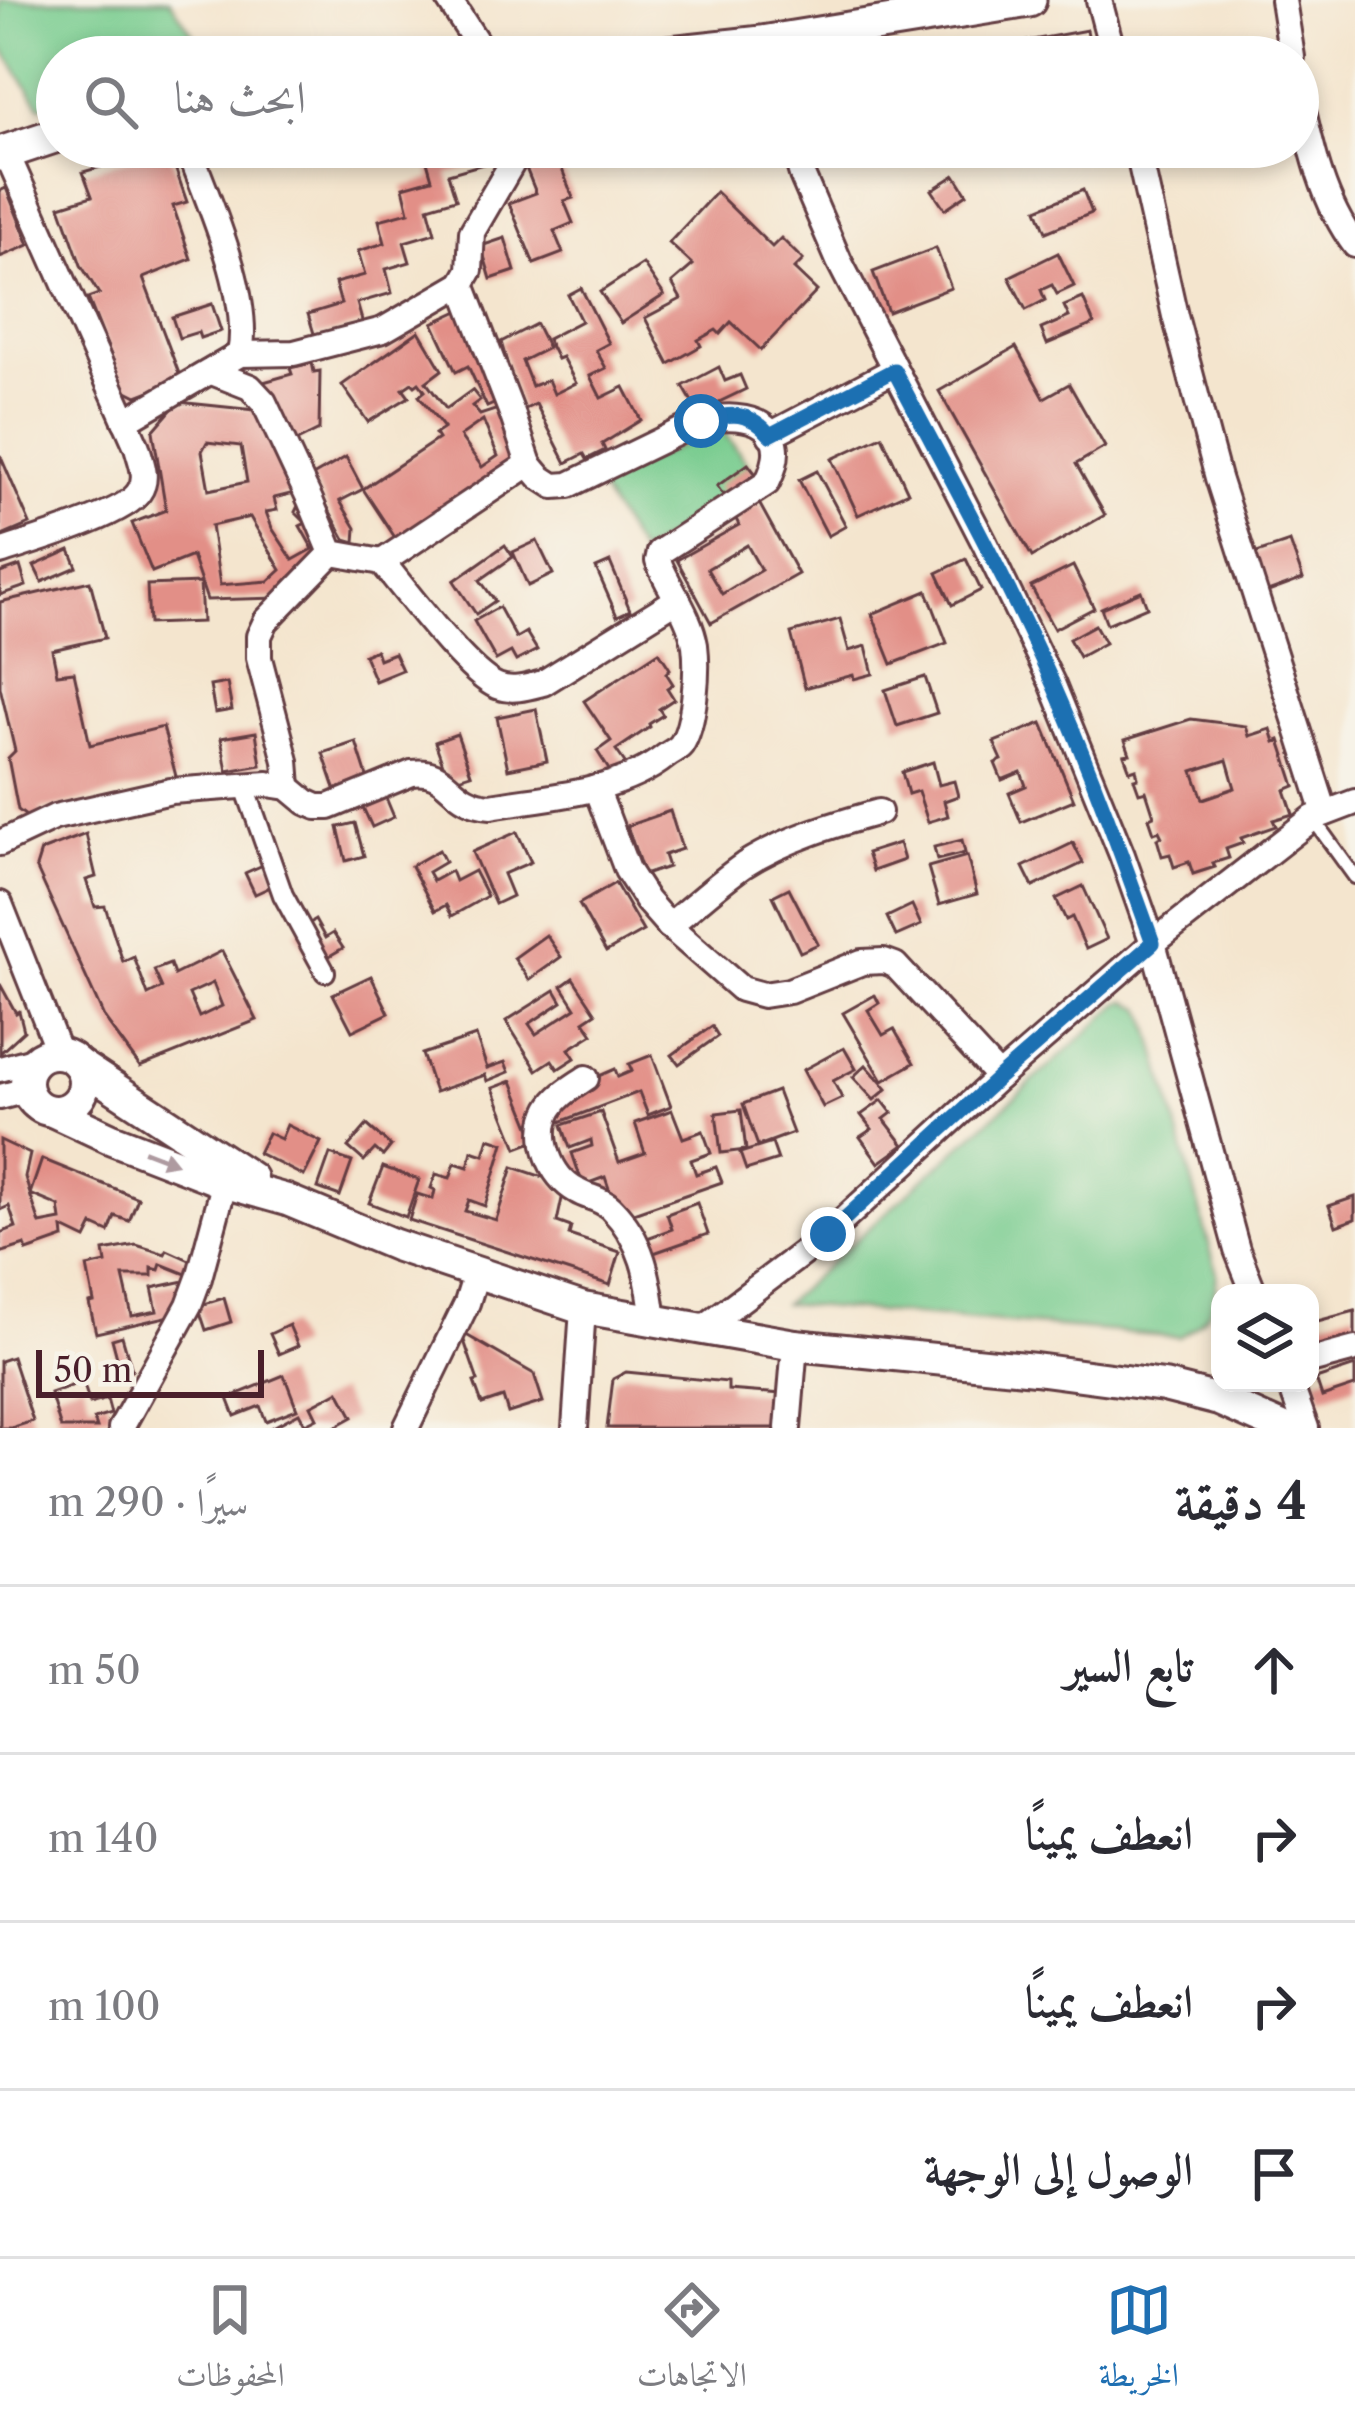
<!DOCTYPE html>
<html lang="ar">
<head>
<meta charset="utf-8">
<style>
  body { margin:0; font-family:"Libre Caslon Text",Amiri,serif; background:#f2f2f3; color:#2b2b33; direction:rtl }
  .controls { position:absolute; right:36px; bottom:36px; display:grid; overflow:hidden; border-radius:24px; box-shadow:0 6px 18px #0003 }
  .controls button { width:108px; height:108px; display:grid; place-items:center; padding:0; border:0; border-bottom:3px solid #e1e1e2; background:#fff; color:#2b2b33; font:60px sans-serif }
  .scale { position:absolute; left:36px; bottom:30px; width:228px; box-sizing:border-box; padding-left:12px; border:6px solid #4a1f2b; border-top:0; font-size:33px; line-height:42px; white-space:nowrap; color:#4a1f2b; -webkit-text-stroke:9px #f7f3e8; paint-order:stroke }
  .stop { position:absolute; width:36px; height:36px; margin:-27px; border:9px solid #1f6fb2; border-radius:50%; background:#fff }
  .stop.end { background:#1f6fb2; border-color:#fff; box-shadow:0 3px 12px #0008 }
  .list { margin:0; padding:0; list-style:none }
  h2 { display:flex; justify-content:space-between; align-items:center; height:156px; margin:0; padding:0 48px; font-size:51px }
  h2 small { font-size:39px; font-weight:400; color:#7c7c81 }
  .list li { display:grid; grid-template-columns:78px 1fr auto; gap:36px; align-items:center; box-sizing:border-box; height:168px; padding:0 48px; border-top:3px solid #e1e1e2 }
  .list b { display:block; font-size:45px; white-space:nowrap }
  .list em { font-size:39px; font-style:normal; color:#7c7c81 }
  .icon { flex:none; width:66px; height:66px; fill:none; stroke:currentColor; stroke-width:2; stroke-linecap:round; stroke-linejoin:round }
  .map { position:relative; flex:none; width:1355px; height:1428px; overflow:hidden; direction:ltr }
  .search { position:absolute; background:#fff; box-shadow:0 6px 18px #0003; left:36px; right:36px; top:36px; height:132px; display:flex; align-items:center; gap:30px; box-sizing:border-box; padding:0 42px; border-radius:66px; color:#7c7c81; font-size:45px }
  .sheet { height:828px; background:#fff }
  nav { display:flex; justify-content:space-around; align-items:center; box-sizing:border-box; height:168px; border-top:3px solid #e1e1e2; background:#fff; font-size:33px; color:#7c7c81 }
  nav a { display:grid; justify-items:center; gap:6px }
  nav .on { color:#1f6fb2 }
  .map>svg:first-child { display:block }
  .green { fill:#78cc8f; stroke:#61765d; stroke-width:3 }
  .building { fill:#e28f87; fill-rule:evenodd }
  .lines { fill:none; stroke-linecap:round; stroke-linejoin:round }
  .service-casing { stroke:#643d43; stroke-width:18 }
  .pedestrian-casing { stroke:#643d43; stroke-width:24 }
  .minor-casing { stroke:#643d43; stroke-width:30 }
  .tertiary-casing { stroke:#643d43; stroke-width:36 }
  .secondary-casing { stroke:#643d43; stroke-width:39 }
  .service { stroke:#fff; stroke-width:12 }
  .pedestrian { stroke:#fff; stroke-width:18 }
  .minor { stroke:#fff; stroke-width:24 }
  .tertiary { stroke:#fff; stroke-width:30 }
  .secondary { stroke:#fff; stroke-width:33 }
  .oneway { fill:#ae9aa0 }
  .route { stroke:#1f6fb2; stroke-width:15 }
</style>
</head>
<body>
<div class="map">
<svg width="1355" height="1428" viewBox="0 0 1355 1428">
  <rect width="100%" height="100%" fill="#f7f3e8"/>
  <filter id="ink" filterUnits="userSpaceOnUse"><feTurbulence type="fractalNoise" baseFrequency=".00833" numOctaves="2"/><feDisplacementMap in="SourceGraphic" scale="24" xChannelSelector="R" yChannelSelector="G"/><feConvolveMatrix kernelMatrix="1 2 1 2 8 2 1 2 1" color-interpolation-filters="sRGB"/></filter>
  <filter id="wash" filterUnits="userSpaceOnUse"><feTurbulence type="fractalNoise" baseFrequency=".004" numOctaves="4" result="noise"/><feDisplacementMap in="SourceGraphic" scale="48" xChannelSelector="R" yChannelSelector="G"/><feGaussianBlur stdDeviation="2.7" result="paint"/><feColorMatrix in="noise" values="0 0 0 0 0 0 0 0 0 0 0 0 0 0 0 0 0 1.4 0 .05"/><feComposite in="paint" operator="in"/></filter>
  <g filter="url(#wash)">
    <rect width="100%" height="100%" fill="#f4e5ce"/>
    <g class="green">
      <path d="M0,0H170L208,57H57V103L40,106L0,45Z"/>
      <path d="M721,429L758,477L727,500L640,554L595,482Z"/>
      <path d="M1126,1001L1142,1008L1147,1017L1217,1273C1214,1307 1210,1320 1179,1337L784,1304L1119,1004Z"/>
    </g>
    <g id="blocks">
      <g class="building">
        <path d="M1087,30L1091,51L1056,57H1025L1022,42Z"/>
        <path d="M144,147H168L187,202L173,206L191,259L143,278L181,379L137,396L125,390L88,298L99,294L81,265L60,206L92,196L83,172L139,156L137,149Z"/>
        <path d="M438,147H490L494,161L448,174L456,199L428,207L435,233L404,242L410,262L386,269L392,293L357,303L363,324L315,337L308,314L341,304L335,283L365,275L358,251L385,243L379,220L409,212L403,187L432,179L425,154L439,150Z"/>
        <path d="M877,147H948L950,156L881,168Z"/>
        <path d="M557,156L573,198L564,201L573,223L554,231L563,253L534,264L509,203L536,193L526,168Z"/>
        <path d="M955,175L967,194L945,209L932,190Z"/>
        <path d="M6,188L29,245L0,257V191Z"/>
        <path d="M1083,190L1092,213L1046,232L1037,209Z"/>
        <path d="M716,192L772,247L781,238L803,260L794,269L817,291L761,350L731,322L720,334L716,330L698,340L701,346L669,364L645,318L681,299L672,283L693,265L669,243Z"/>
        <path d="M505,238L515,271L491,279L481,246Z"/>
        <path d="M936,248L951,288L888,312L873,272Z"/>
        <path d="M1058,253L1074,286L1057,294L1052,285L1041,290L1045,300L1026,310L1009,277Z"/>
        <path d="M643,264L664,295L621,323L600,292Z"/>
        <path d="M581,288L609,343L596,350L606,368L590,376L601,398L624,387L641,420L602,444L605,450L587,459L584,454L566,463L536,404L521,411L501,342L536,324L548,348L522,361L532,386L548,380L554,394L576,383L562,357L557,359L547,339L581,321L568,295Z"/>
        <path d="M1083,298L1094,324L1047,344L1041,329L1069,317L1064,306Z"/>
        <path d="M212,304L221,331L200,338L198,332L179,338L172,317Z"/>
        <path d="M461,310L502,400L487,407L468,366L456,372L433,323Z"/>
        <path d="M419,331L442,370L426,382L446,409L472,390L480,400L472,406L480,415L504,407L524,457L400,545L363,489L438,439L435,434L444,428L419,396L425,391L419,383L415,386L412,383L403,389L409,397L368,422L342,385ZM483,420L498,456L482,467L460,436Z"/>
        <path d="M1016,347L1044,398L1069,384L1105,447L1076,464L1105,515L1032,557L939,391Z"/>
        <path d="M312,363L314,372L320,371L319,430L293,443L260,383L292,374L290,368Z"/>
        <path d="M719,367L725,381L740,375L746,389L698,412L683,386Z"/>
        <path d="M178,402L264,411L330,553L279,598L207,600L192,556L152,572L132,523L166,510L153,431ZM207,442L241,446L247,482L209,490L202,451ZM294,493L298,506L295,512L306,523L300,526L313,549L293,560L272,528L266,512L277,510L274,498ZM250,517L281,570L269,581L220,585L211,526Z"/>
        <path d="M882,436L908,492L858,515L832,459Z"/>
        <path d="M0,455L30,524L0,537Z"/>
        <path d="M346,457L363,489L340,501L356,528L355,542L345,539L311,477Z"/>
        <path d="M748,464L758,477L727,500L717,486Z"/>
        <path d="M817,471L846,526L828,536L799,480Z"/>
        <path d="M759,503L798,574L711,623L677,560L739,525L735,517ZM747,545L761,570L722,594L707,569Z"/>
        <path d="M537,541L553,574L528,586L513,552Z"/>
        <path d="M1290,542L1303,579L1268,592L1254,554Z"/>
        <path d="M505,545L513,557L480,580L495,601L476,614L454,581Z"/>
        <path d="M70,550L77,567L42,582L34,566Z"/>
        <path d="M966,559L981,590L952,605L937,573Z"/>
        <path d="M610,562L630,610L617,616L596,568Z"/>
        <path d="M20,566L26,586L0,595V573Z"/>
        <path d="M1073,566L1094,608L1054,629L1031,587Z"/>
        <path d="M90,581L105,638L52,650L57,674L74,672L90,745L163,727L177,780L41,810L42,819L34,822L18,810L8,758L15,751L0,687V602Z"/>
        <path d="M200,583L202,622L149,624L147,585Z"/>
        <path d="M927,591L947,643L892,664L872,614Z"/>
        <path d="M1141,591L1147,607L1107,624L1101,608Z"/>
        <path d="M499,607L516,638L526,632L537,650L516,661L511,652L496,660L474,621Z"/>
        <path d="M840,619L849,651L866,646L873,674L854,679L853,675L805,688L791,633Z"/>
        <path d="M1095,625L1105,643L1079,657L1069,639Z"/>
        <path d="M376,650L379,659L394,653L402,670L375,681L364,655Z"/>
        <path d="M659,652L670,669L666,673L673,684L667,688L674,699L659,709L663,715L649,724L650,727L616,750L628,767L613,776L597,751L611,741L584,701Z"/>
        <path d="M925,677L937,713L897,726L885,690Z"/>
        <path d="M227,683L232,710L215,713L210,686Z"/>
        <path d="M536,709L547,761L508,769L497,717Z"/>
        <path d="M1191,719L1246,726L1249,736L1271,729L1275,742L1280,740L1295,786L1285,790L1293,814L1273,820L1276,826L1241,838L1243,843L1226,849L1229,858L1213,863L1215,867L1193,874L1189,862L1174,867L1170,854L1162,856L1157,839L1162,837L1159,831L1154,833L1149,818L1154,816L1146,791L1139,793L1134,779L1138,778L1136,769L1130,771L1124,755L1130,754L1125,740ZM1227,760L1235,788L1203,799L1193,771Z"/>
        <path d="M1042,723L1074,800L1021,822L1009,793L1026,786L1021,772L1002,780L995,763L1002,760L994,742Z"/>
        <path d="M256,732L261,765L227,771L221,738Z"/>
        <path d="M457,734L471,774L449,781L435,742Z"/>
        <path d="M356,742L371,789L339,800L323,753Z"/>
        <path d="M933,762L939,785L954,781L958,796L944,801L948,816L928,822L918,791L908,794L902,772Z"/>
        <path d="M384,793L394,817L372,827L361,803Z"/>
        <path d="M670,811L682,849L664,855L668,867L644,875L627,826Z"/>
        <path d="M355,823L364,856L346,861L338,827Z"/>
        <path d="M517,832L531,862L503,874L512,896L495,904L472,852Z"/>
        <path d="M86,834L96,877L86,880L95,907L105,906L123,962L134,957L148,995L162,988L154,970L170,964L174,975L222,951L257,1020L140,1067L105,1019L36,867L41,851ZM213,983L222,1006L199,1017L189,994Z"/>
        <path d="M962,840L965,853L937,860L934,847Z"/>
        <path d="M899,843L904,860L873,871L867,853Z"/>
        <path d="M1073,843L1083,863L1033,887L1023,867Z"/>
        <path d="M439,850L445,862L428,872L433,881L451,871L455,881L474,871L487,896L452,916L446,905L435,911L411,866Z"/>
        <path d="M967,856L977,894L939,905L928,867Z"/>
        <path d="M270,862L279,883L255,894L245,873Z"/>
        <path d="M615,883L643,931L606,952L579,904Z"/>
        <path d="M1083,886L1107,939L1086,949L1072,917L1066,920L1056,899Z"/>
        <path d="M789,888L818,944L800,952L773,896Z"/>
        <path d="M912,905L921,925L896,936L887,917Z"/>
        <path d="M315,920L325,938L333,933L343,948L314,965L295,932Z"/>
        <path d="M546,935L561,957L529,980L514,958Z"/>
        <path d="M371,976L389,1013L352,1031L333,994Z"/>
        <path d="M573,978L596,1013L584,1021L593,1034L569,1049L575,1058L558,1069L552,1060L537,1070L506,1021L555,990L562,1002L529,1024L536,1034L576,1008L562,986Z"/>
        <path d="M0,984L16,1013L19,1011L24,1031L0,1053Z"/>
        <path d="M875,995L879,1003L868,1010L883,1035L894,1029L914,1063L883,1081L843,1013Z"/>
        <path d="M712,1026L718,1036L679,1064L672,1055Z"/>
        <path d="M476,1036L487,1068L505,1062L509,1072L487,1081L485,1075L435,1092L422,1054Z"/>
        <path d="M844,1048L856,1069L833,1081L842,1098L823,1107L803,1070Z"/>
        <path d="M652,1055L671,1106L648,1115L639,1092L560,1122L551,1097L615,1069L618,1077L632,1071L629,1064Z"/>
        <path d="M866,1065L887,1089L874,1100L853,1077Z"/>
        <path d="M512,1081L536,1141L517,1148L493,1088Z"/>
        <path d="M777,1091L793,1133L758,1146L743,1104Z"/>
        <path d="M882,1100L892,1113L884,1119L904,1145L879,1163L860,1137L872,1129L861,1115Z"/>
        <path d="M672,1110L683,1138L703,1131L711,1153L691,1160L696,1174L716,1167L722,1182L619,1218L605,1177L583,1185L572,1153L592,1146L591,1140L570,1148L562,1125L601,1112L619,1162L645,1153L635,1123Z"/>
        <path d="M741,1110L746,1150L721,1153L716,1113Z"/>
        <path d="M287,1125L321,1142L304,1176L258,1153L268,1133L281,1139Z"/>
        <path d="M367,1125L391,1146L383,1156L375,1149L364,1161L348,1147Z"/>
        <path d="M489,1138L504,1143L485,1206L469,1200L465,1211L496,1220L513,1167L549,1179L563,1194L557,1222L571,1227L569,1235L620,1252L610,1285L409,1220L417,1194L433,1199L435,1190L431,1188L436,1174L450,1178L455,1163L468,1167L472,1151L484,1155Z"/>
        <path d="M0,1140L30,1154L25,1177L30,1194L42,1159L138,1198L129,1221L115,1216L109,1232L93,1225L86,1239L63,1228L64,1238L27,1251L25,1245L0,1253V1233L16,1227L9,1206L0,1210ZM30,1194L59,1206L61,1220L40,1224Z"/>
        <path d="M772,1143L778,1160L746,1170L740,1153Z"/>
        <path d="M330,1154L352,1162L340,1196L318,1188Z"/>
        <path d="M383,1167L419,1180L406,1217L369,1203Z"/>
        <path d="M1355,1197V1219L1336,1226L1329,1206Z"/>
        <path d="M697,1203L708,1234L648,1255L642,1240L672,1229L667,1214Z"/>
        <path d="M136,1245L165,1254L167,1250L196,1263L191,1276L161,1264L159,1270L152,1268V1276H123L132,1316L157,1311L152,1288L189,1280L179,1314L96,1333L89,1303L94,1302L87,1267L106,1263L104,1251Z"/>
        <path d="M224,1298L231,1322L206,1330L198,1306Z"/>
        <path d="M1355,1311V1342L1310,1354V1323Z"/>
        <path d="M289,1325L298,1346L279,1354L270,1334Z"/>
        <path d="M461,1332L534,1374L543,1402L508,1413L503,1397L482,1404L474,1382L478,1381Z"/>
        <path d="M122,1336L132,1370L121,1373L112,1339Z"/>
        <path d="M12,1357L33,1421L11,1428H0V1361Z"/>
        <path d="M1355,1366V1386L1322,1397L1316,1379Z"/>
        <path d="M626,1372L728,1382V1390L782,1394L780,1428H607L613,1379Z"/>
        <path d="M284,1375L297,1409L266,1421L260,1406L235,1416L228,1398Z"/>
        <path d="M83,1382L90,1404L107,1399L111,1414L94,1419L97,1428H61L50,1393Z"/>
        <path d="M339,1391L353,1417L333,1428H271L299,1413L305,1424L317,1418L311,1406Z"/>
      </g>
    </g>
  </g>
  <g filter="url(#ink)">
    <use href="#blocks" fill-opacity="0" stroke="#643d43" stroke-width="3"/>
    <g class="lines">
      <defs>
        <path id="service" d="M1313,819L1355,877"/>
        <path id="pedestrian" d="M245,787L283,895L325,972"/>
        <g id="minor">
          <path d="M449,0L486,57"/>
          <path d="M1099,0L1114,57"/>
          <path d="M1283,0L1292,57"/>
          <path d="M1298,88C1310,142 1321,200 1355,245"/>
          <path d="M188,147C209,203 252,297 240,354"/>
          <path d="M794,147L802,175L839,261L985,544L1052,683L1122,855L1153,943L1237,1250L1254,1293"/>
          <path d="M1137,147L1175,316L1218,478L1325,813"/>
          <path d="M212,372L250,387L264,402L310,500L332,553L382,562C406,591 466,672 497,686C512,692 528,687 543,683L678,599"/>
          <path d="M125,421L240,354L294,353L383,330L462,284L470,270L472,232L518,153L519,147"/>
          <path d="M770,435L894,370"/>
          <path d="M0,552C29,542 125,515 139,492C149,478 141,462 137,447L6,152"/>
          <path d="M382,562L529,464"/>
          <path d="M288,787L286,761L259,658V636L266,621L332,553"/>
          <path d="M596,788L627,870L647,901L669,926L741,989L763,995L789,991L862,962L884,961L895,965L999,1077"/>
          <path d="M0,843L55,817L171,791L268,784L288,787L306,802L317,807H329L412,773C451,768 447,803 491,806C549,796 618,794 666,756C671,752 677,750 681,745C695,725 698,669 695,645C690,615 669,589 658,561L660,552L767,483C796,426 750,409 701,421L569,485L554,486L540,477L529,464L513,416L462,284"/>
          <path d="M0,904L59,1053"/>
          <path d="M669,926C693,906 718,883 744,865C785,839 832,825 879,812"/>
          <path d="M0,1069L37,1059"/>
          <path d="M586,1078C573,1087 558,1095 550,1109C535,1136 550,1177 577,1191C588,1198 601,1198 611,1208C643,1240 649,1278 654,1321"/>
          <path d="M0,1097L27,1090"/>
          <path d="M702,1329L828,1234L999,1077L1153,943L1313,818L1355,802"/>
          <path d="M1310,1361L1355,1349"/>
          <path d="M1290,1383L1306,1428"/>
          <path d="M121,1428L189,1305L199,1278L229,1166"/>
          <path d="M406,1428L467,1303L476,1274"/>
          <path d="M575,1428L583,1308"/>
          <path d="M788,1428L795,1345"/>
        </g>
        <g id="tertiary">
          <circle cx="55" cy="1082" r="29"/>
          <path d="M78,1064L251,1178"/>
          <path d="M52,1111L112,1139L223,1182L287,1200L395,1245L583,1308L795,1345L1035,1369L1164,1386L1219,1400L1282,1428"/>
        </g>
        <g id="secondary">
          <path d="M633,57L762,43L1029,0"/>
          <path d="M0,154L57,135"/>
        </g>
      </defs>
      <use href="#service" class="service-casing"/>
      <use href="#pedestrian" class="pedestrian-casing"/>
      <use href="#minor" class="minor-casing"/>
      <use href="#tertiary" class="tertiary-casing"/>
      <use href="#secondary" class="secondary-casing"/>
      <use href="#service" class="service"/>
      <use href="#pedestrian" class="pedestrian"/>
      <use href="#minor" class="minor"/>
      <use href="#tertiary" class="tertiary"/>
      <use href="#secondary" class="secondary"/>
    </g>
    <defs><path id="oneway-solid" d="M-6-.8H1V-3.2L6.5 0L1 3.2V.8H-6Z" transform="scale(3)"/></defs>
    <use class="oneway" href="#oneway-solid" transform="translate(160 1157) rotate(21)"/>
  </g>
  <g class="lines" filter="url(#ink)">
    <path class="route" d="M701,421C731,413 749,410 770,435L894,370C948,473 1005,576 1053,684C1090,768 1122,856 1153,943L999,1077L828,1234"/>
  </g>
</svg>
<div class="controls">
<button><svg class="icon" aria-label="layers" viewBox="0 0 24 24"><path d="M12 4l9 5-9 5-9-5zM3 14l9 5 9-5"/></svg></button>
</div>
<div class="scale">50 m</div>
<div class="stop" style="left:701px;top:421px"></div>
<div class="stop end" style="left:828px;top:1234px"></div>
<div class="search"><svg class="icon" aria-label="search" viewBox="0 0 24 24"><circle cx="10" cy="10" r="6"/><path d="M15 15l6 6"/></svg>ابحث هنا</div>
</div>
<section class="sheet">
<h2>4 دقيقة<small>سيرًا · 290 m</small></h2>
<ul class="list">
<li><svg class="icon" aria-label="ahead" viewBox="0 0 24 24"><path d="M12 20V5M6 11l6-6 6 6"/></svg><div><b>تابع السير</b></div><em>50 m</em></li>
<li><svg class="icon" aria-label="right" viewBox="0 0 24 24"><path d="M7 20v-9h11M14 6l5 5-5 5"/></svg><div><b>انعطف يمينًا</b></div><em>140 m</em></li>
<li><svg class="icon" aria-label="right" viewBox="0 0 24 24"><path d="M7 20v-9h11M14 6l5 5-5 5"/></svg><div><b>انعطف يمينًا</b></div><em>100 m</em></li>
<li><svg class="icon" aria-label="arrive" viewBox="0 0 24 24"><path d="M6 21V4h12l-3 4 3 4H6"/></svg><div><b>الوصول إلى الوجهة</b></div></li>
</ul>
</section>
<nav>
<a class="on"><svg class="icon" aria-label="map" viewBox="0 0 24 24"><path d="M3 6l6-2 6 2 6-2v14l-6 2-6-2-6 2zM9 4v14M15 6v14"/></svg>الخريطة</a>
<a><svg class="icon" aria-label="directions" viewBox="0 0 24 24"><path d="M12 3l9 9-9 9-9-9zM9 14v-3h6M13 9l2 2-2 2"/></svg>الاتجاهات</a>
<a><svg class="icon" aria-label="saved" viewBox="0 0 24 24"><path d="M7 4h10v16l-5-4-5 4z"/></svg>المحفوظات</a>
</nav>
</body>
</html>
